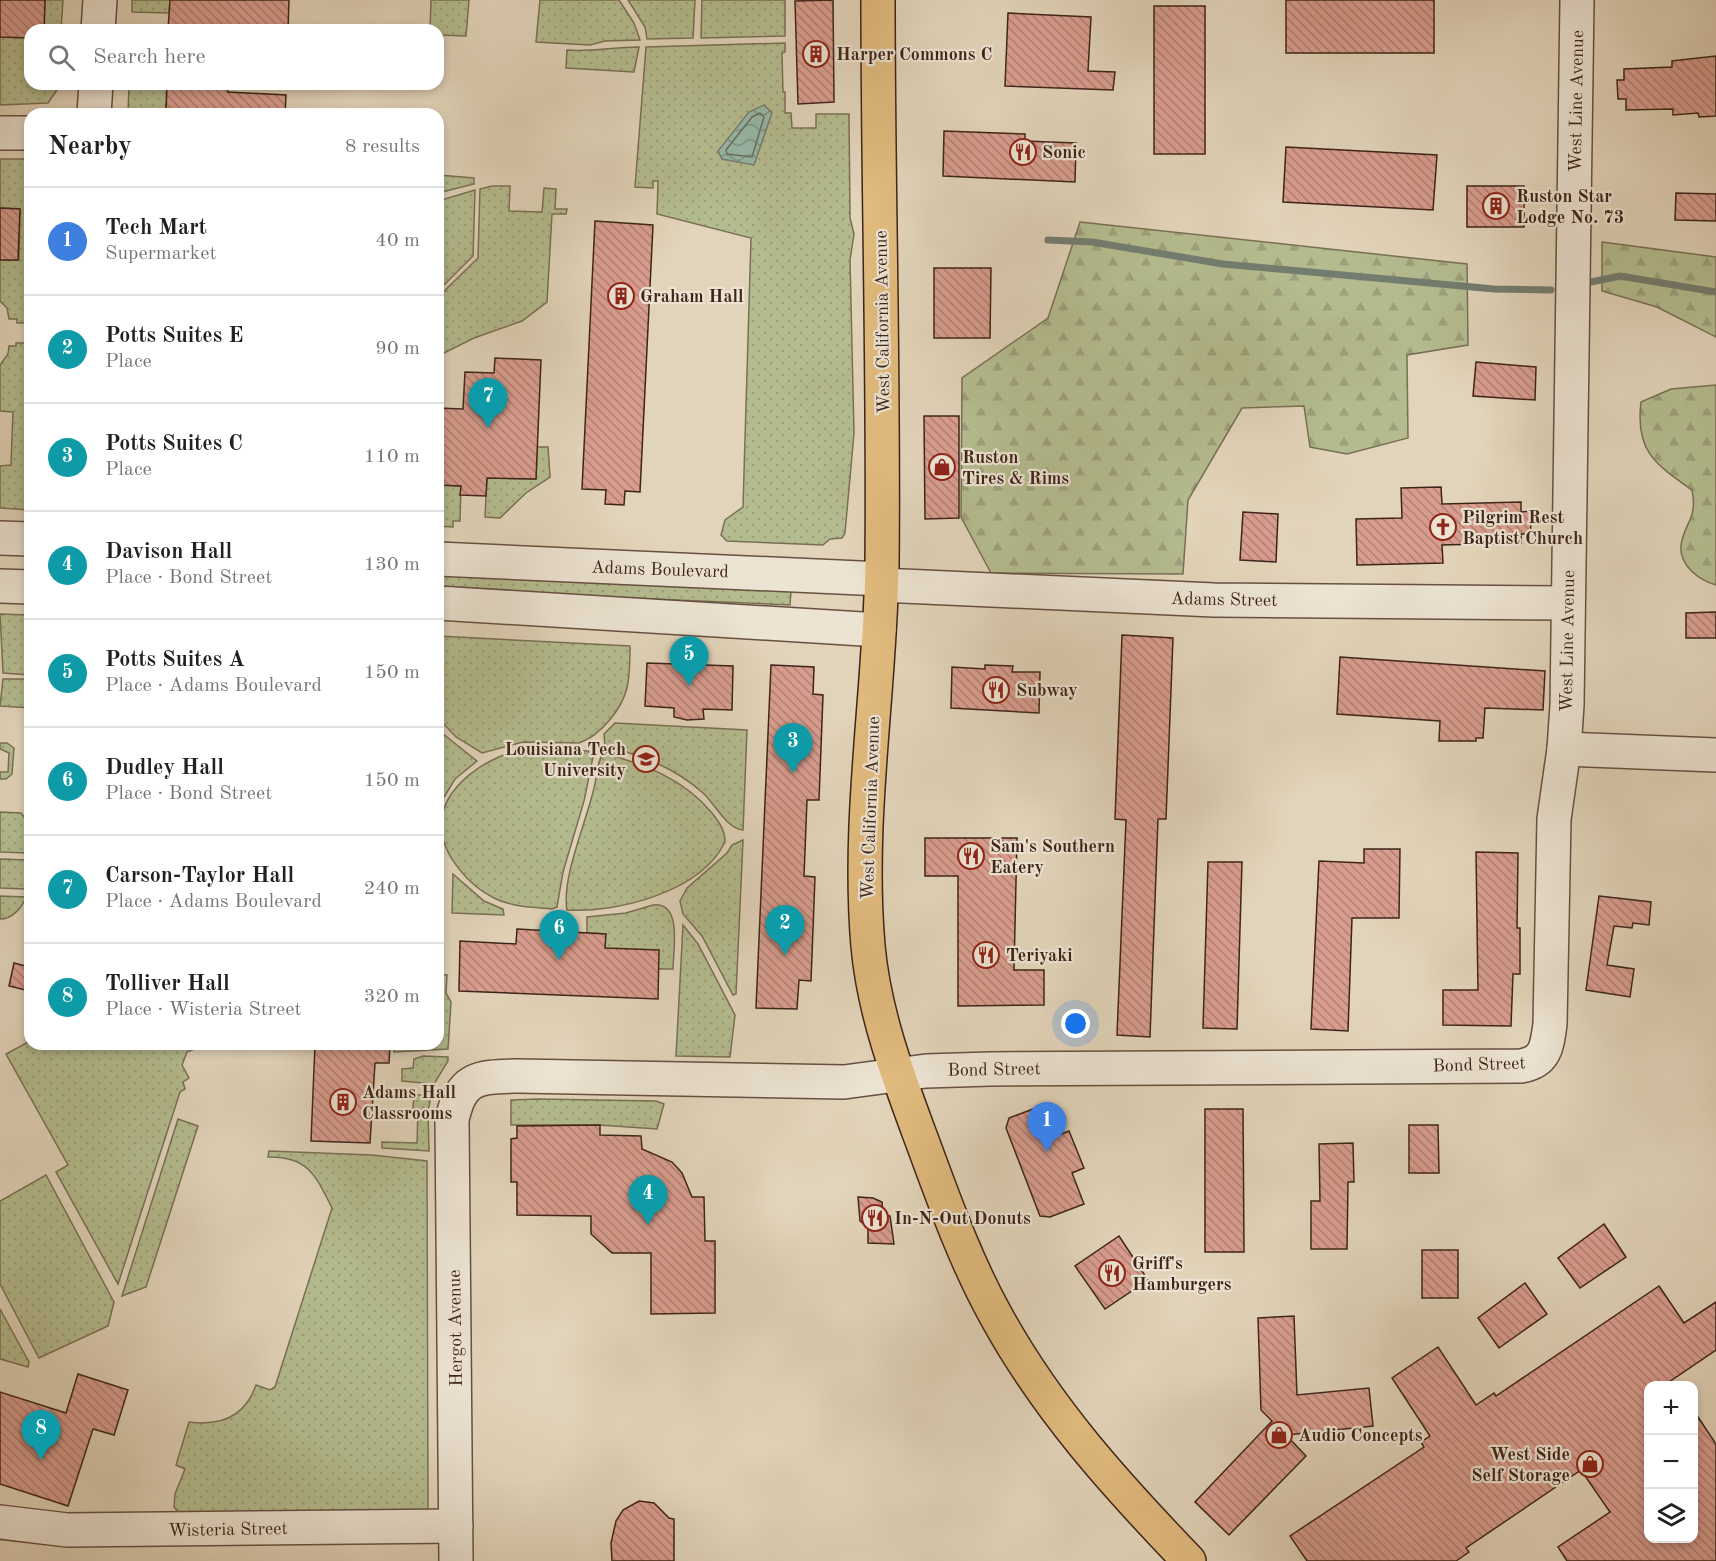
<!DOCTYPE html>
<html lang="en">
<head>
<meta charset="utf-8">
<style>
  body { margin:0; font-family:"Old Standard TT",serif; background:#f6f6f6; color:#202124 }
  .controls { position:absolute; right:18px; bottom:18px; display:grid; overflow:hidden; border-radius:12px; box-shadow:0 3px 9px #0003 }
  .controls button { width:54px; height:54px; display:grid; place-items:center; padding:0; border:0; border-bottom:2px solid #e0e0e0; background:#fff; color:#202124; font:30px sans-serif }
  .you { position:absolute; left:1076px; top:1024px; width:21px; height:21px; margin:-15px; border:4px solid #fff; border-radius:50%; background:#1a73e8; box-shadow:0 0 0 9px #1a73e833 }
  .badge { display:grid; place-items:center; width:39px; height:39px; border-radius:50%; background:#7c3aed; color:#fff; font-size:20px; font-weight:700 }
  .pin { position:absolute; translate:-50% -50px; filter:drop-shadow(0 2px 3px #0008) }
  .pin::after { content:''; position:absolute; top:32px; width:21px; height:18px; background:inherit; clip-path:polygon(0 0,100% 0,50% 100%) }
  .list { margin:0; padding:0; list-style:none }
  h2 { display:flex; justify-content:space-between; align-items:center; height:78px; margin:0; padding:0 24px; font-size:26px }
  h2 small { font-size:20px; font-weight:400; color:#757577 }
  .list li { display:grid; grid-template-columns:39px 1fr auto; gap:18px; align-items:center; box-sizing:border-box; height:108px; padding:0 24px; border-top:2px solid #e0e0e0 }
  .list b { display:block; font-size:22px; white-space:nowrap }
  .list p { margin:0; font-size:20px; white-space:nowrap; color:#757577 }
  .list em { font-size:20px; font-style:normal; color:#757577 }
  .icon { flex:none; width:33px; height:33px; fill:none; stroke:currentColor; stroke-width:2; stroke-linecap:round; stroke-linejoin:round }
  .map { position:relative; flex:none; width:1716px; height:1561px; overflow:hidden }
  .search { position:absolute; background:#fff; box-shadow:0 3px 9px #0003; left:24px; top:24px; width:420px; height:66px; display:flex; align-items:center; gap:15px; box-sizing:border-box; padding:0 21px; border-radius:18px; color:#757577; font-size:22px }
  .panel { position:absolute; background:#fff; box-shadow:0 3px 9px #0003; left:24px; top:108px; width:420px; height:942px; border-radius:18px }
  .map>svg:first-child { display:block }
  .grass { fill:url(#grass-dots); stroke:#797054; stroke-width:1.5 }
  .forest { fill:url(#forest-firs); stroke:#797054; stroke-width:1.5 }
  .water { fill:url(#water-waves); stroke:#737d6f; stroke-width:1.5 }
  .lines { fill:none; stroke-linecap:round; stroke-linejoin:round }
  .shore { stroke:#6a6e61; stroke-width:1.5 }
  .stream { stroke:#737d6f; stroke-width:7 }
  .building { fill:url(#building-back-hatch); stroke:#3e2419; stroke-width:1.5 }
  .minor-casing { stroke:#675041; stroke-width:36 }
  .major-casing { stroke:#3e2419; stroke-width:36 }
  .minor { stroke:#ece3d2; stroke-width:33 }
  .major { stroke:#e1ba7d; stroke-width:33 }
  .labels { text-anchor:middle; stroke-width:4.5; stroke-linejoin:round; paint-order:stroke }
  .poi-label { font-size:18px; font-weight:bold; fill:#3e2419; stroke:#ece3d2; text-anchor:start }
  .street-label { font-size:18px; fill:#3e2419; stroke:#ece3d2 }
</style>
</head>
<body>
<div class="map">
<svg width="1716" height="1561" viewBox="0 0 1716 1561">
  <defs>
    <pattern id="grass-dots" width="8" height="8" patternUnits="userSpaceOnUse" patternTransform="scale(1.5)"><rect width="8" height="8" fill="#b4bc8f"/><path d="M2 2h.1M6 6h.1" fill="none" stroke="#9ca17b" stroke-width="1.8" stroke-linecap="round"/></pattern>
    <pattern id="forest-firs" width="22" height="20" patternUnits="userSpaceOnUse" patternTransform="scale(1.5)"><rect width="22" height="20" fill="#b4bc8f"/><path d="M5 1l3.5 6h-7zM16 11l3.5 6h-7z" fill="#9ca17b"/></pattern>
    <pattern id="water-waves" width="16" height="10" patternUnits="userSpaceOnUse" patternTransform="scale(1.5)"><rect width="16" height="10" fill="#96b9a9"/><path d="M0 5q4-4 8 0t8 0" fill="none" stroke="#7c9689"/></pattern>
    <pattern id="building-back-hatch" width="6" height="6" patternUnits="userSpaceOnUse" patternTransform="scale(1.5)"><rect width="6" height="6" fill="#d99d8f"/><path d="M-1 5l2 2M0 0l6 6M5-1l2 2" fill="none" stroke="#b18074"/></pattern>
  </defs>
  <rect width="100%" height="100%" fill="#e2d4ba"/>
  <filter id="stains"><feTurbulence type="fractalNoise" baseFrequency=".00333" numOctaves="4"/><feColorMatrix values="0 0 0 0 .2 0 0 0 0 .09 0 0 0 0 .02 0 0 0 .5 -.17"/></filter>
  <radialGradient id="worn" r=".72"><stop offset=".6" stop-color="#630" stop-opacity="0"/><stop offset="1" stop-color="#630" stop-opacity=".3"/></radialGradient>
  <g class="grass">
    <path d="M45,0H63L61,30H44Z"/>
    <path d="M132,0H170L169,13L132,12Z"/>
    <path d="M431,0H469L466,36L438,35V30H430Z"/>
    <path d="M540,0H619L634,23L640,40L605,41L590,45L536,42Z"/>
    <path d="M628,0H695L693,38L647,39L645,27Z"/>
    <path d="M702,0H785V36L701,38Z"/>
    <path d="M0,37L30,38V84H53V89L57,90L48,103L0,105Z"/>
    <path d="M785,43V52L782,53L783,92H785V113H791L792,128H816V114H849L850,218L854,234L850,260L854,433L845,533L842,538L830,539L823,545L727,541L721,535L725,520L743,507L751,238L657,214L658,181H653V188L635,187L646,47Z"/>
    <path d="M639,47L634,72L566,68L567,50C591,52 614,47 639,47Z"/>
    <path d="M129,84H167L166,114H128Z"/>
    <path d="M0,159H30V323H17V319H9L7,308L0,301V260H19L20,209L0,208Z"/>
    <path d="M438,175L474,178V184L438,193Z"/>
    <path d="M492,186H510L509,211L542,212L544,188L556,189L555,209H567L566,214H552L547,302L522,321L474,338L438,356V297L478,258L480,189Z"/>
    <path d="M475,190L473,256L438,291V201Z"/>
    <path d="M16,343H30V510L0,508V466L11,465L13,412L0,411V365L8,354L9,346H16Z"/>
    <path d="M537,447H548L550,477L526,493L500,518L485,517L487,478L536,479Z"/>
    <path d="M438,485L461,486L460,521H453V527L438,526Z"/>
    <path d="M444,575L791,591L790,605L448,590L439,585Z"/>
    <path d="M0,614L30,615V675L3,673Z"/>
    <path d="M438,636L630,646C630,660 630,675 627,688C622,709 600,736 579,743L523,742L482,753L456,737L438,718Z"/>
    <path d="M3,679H30V708L0,706Z"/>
    <path d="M615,723L747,730L743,830C727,829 715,804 703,793C674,767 643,756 605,746L604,734Z"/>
    <path d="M438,730L477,761L455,779L438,807Z"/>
    <path d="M0,743H7L14,748L12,774L6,779H0V772H8L9,753L0,749Z"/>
    <path d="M527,749L588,751L593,757L584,801L563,872L557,907L552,909C534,907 511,907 494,898C469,886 442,855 441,826C441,785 492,753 527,749Z"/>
    <path d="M604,753C645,765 683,778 712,813C719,822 725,830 725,842C701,892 617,913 567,910C561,879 587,820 594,788C597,778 597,759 604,753Z"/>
    <path d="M0,812L21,813L29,823L27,853L0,852Z"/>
    <path d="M743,840L736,994L733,995L702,936L683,914L680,901L687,888L727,853L732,845Z"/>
    <path d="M0,859L27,860L26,889L0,888Z"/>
    <path d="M453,874L484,901L503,909L504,915L452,913Z"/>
    <path d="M0,896L26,897C22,908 12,919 0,919Z"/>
    <path d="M653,905C683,902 673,951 673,969H659L605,948V934L587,933V917L626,913Z"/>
    <path d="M683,925L698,944L735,1015L730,1057L676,1056Z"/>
    <path d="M438,974L447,975L446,993L451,1002L448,1049L394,1052V1044H438Z"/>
    <path d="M30,1041V1044H206L187,1052L182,1065L189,1078L183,1082L185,1089L180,1092L118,1284L56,1172L68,1165L6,1054Z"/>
    <path d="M423,1056L448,1057V1061L434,1084L402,1081V1069L413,1068L414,1059Z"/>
    <path d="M414,1095H431L428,1112L429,1151L382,1148V1142L417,1143L418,1109L413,1108Z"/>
    <path d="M538,1099L656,1101L664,1104L657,1129L599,1125H511V1100Z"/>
    <path d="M178,1119L198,1126L146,1287L122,1296Z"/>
    <path d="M269,1151L372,1155L427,1161L428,1510L180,1514L174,1507L175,1494L185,1469L176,1465L189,1422C220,1426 245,1417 256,1385L270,1390L275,1387L332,1208C316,1176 308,1156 268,1157Z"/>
    <path d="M46,1175L114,1302L108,1326L39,1358L0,1284V1201Z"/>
    <path d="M0,1309L29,1362L28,1367L0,1359Z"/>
  </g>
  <g class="forest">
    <path d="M1080,222L1467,264L1468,345L1407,355L1408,438L1347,454L1310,447L1304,406L1242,408L1188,500L1183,574L991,573L961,517L962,378L1048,318Z"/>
    <path d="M1602,242L1716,257V337L1657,307L1602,291Z"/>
    <path d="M1716,385V585C1699,580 1679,566 1681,545C1684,523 1698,519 1692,490C1655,464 1635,451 1641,402L1671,389Z"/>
  </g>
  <path class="water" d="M764,105L772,113L754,165L722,159L718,151L749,112Z"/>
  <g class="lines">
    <path class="shore" d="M760,113L764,117L752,157L727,154L726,150L752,117Z"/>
    <g class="stream">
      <path d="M1048,240L1092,242L1223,264L1494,289L1551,290"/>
      <path d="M1591,282L1620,276L1716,292"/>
    </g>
  </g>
  <g class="building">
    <path d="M0,0H45L44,30H30V38L0,37Z"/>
    <path d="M170,0H289L288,30H168Z"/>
    <path d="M833,0L834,102L798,104L795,1Z"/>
    <rect x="1286" y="0" width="148" height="53"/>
    <rect x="1154" y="6" width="51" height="148"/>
    <path d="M1008,13L1091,17L1088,71L1115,72L1113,90L1005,86Z"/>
    <path d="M1716,56V116L1699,117L1698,113L1673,115V109L1626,110V99H1618L1617,80H1624V69L1672,67V61Z"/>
    <path d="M167,84H228V92L286,95L285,114H166Z"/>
    <path d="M944,131L1025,134V141L1076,143L1075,182L943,176Z"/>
    <path d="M1286,147L1437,155L1433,210L1283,202Z"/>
    <rect x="1467" y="186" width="57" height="41"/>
    <path d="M1676,193L1716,194V221L1675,220Z"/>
    <path d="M0,208L20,209L18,260H0Z"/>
    <path d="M595,221L653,225L640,492L625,491L624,505L605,504L606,490L582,489Z"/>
    <path d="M934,268H991L990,338H934Z"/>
    <path d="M495,358L541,360L536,479L487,478L486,496L460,495L461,486L438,485V408L463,409L465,372L494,373Z"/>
    <path d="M1476,362L1536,367L1535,400L1473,396Z"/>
    <path d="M924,416H959V518L925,519Z"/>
    <path d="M1441,487L1442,504L1521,502V512L1530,511L1531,534H1521V543L1442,545L1443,563L1357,565L1356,519L1402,518L1401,488Z"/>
    <path d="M1243,512L1278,514L1276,562L1240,560Z"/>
    <path d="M1716,612V638H1686V613Z"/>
    <path d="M1122,635L1173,638L1166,819H1158L1150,1037L1117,1035L1126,820L1115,819Z"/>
    <path d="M1340,657L1545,671L1543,710L1485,708L1483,738H1476V741H1439L1440,721L1337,714Z"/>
    <path d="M647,663L733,666L732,710L703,709L704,719L687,720L674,717V708L645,706Z"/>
    <path d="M771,665L814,667L813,694L823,695L819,800H807L804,876L815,877L811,981L799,980L797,1009L756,1008Z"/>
    <path d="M985,665L1013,666L1012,672H1040L1039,713L951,708L952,667L985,669Z"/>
    <path d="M925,838H1017L1014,970H1044V1005L958,1006V876H925Z"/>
    <path d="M1364,849H1400L1399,918H1352L1348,1031L1311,1029L1319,861L1364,863Z"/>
    <path d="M1476,852L1518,853L1517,928H1520V974H1513L1511,1026L1443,1025V990H1478Z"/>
    <path d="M1208,862H1242L1237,1029L1203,1028Z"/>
    <path d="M1599,896L1651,902L1649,925L1633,923L1632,928L1614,926L1607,965L1634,969L1630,997L1586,990Z"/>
    <path d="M517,929L606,934L605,948L659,950L658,999L459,991L460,941L516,944Z"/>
    <path d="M14,963L30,967V991L9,986Z"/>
    <path d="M315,1044H390L389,1063H375L370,1143L311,1141Z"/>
    <path d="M1044,1105L1056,1136L1069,1131L1084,1168L1072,1173L1084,1204L1050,1217L1040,1216L1006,1128L1009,1118Z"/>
    <path d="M1205,1109H1243L1244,1252H1205Z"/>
    <path d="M600,1125V1135L641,1136L642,1149L672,1162L682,1173L692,1197H704L705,1241H715V1313L651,1314V1253H612L591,1234V1216L517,1215V1182H511V1139L517,1138V1126Z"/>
    <path d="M1409,1125H1438L1439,1173H1409Z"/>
    <path d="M1353,1143L1354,1182H1348L1347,1249H1311V1201H1320L1319,1144Z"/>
    <path d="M858,1197L873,1198L882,1202L883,1214L890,1216L894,1244L868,1243V1228L860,1221Z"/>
    <path d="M1604,1224L1626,1257L1580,1288L1558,1258Z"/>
    <path d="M1119,1236L1148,1280L1105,1309L1075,1266Z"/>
    <rect x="1422" y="1250" width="36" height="48"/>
    <path d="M1525,1283L1547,1314L1499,1348L1478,1318Z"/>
    <path d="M1659,1286L1684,1323L1716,1302V1350L1663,1386H1648V1539H1694V1411L1716,1444V1561H1567L1558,1547L1610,1512L1581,1470L1466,1548L1469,1552L1456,1561H1307L1290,1536L1424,1447L1421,1442L1430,1436L1392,1378L1438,1347L1476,1405L1494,1393L1496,1396Z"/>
    <path d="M1294,1316L1297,1395L1369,1388L1373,1426L1286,1435L1306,1456L1229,1535L1195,1502L1272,1421L1261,1410L1258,1318Z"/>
    <path d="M78,1374L128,1390L114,1435L93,1429L68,1506L0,1484V1392L66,1413Z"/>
    <path d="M639,1501L654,1503L669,1518L674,1519V1561H612L611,1543L616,1521L623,1510Z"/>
  </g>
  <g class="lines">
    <defs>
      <g id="minor">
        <path d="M98,30L100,0"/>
        <path d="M94,114L96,84"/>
        <path d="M0,133H30"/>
        <path d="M0,538L30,539"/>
        <path d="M438,559L882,579"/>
        <path d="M881,585L1214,600L1568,603"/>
        <path d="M0,586L30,587"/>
        <path d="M438,603L879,630"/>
        <path d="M1564,749L1716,755"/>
        <path d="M0,1522L67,1530L456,1526"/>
        <path d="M456,1561L452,1120C461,1076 479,1077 518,1076L844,1082L926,1071L990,1069L1521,1066C1546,1062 1547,1046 1550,1024L1554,819L1564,749L1567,705L1577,0"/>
      </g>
      <path id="major" d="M878,0C878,188 884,376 882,565C880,692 857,819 868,946C874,1013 898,1076 921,1138C943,1197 964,1258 995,1314C1046,1408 1115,1484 1189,1561"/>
    </defs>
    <use href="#minor" class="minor-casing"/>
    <use href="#major" class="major-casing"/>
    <use href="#minor" class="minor"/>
    <use href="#major" class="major"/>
  </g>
  <defs>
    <symbol id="building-ring" viewBox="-11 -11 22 22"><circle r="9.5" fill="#ece3d2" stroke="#8f2418" stroke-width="1.5"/><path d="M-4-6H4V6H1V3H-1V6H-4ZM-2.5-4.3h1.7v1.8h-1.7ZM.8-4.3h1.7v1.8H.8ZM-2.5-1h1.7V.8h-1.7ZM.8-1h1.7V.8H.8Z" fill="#8f2418"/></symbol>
    <symbol id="restaurant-ring" viewBox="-11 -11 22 22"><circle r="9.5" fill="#ece3d2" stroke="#8f2418" stroke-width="1.5"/><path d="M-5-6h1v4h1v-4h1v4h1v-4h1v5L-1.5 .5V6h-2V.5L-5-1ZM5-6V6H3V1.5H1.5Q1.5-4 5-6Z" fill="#8f2418"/></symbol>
    <symbol id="shop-ring" viewBox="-11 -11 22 22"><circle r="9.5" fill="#ece3d2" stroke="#8f2418" stroke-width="1.5"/><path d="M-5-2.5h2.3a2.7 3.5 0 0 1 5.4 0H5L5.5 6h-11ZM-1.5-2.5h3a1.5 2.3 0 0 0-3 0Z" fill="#8f2418"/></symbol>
    <symbol id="church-ring" viewBox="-11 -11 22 22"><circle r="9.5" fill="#ece3d2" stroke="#8f2418" stroke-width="1.5"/><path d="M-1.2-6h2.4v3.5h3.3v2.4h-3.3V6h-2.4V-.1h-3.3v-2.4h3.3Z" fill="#8f2418"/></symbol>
    <symbol id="university-ring" viewBox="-11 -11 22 22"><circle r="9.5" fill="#ece3d2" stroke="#8f2418" stroke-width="1.5"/><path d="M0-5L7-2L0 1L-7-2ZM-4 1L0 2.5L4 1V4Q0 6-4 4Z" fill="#8f2418"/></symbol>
  </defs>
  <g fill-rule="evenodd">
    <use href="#building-ring" x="801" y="39" width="30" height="30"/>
    <use href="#restaurant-ring" x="1008" y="137" width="30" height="30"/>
    <use href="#building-ring" x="1481" y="191" width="30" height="30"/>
    <use href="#building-ring" x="606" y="281" width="30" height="30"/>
    <use href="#shop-ring" x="927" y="452" width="30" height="30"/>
    <use href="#church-ring" x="1428" y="512" width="30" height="30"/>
    <use href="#restaurant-ring" x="981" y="675" width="30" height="30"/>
    <use href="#university-ring" x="631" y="744" width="30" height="30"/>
    <use href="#restaurant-ring" x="956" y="841" width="30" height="30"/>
    <use href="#restaurant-ring" x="971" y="940" width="30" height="30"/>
    <use href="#building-ring" x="328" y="1087" width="30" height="30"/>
    <use href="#restaurant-ring" x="860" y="1203" width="30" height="30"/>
    <use href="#restaurant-ring" x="1097" y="1258" width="30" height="30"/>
    <use href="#shop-ring" x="1264" y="1420" width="30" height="30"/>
    <use href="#shop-ring" x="1575" y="1449" width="30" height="30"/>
  </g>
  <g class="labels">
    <g class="poi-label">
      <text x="836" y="60">Harper Commons C</text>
      <text x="1042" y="158">Sonic</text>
      <text x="1516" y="202">Ruston Star<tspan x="1516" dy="21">Lodge No. 73</tspan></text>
      <text x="640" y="302">Graham Hall</text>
      <text x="962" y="463">Ruston<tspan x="962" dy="21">Tires &amp; Rims</tspan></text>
      <text x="1462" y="523">Pilgrim Rest<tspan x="1462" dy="21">Baptist Church</tspan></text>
      <text x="1016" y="696">Subway</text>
      <text x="626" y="755" text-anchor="end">Louisiana Tech<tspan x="626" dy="21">University</tspan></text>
      <text x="990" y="852">Sam's Southern<tspan x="990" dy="21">Eatery</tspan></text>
      <text x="1006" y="961">Teriyaki</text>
      <text x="362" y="1098">Adams Hall<tspan x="362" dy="21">Classrooms</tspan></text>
      <text x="894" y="1224">In-N-Out Donuts</text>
      <text x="1132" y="1269">Griff's<tspan x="1132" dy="21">Hamburgers</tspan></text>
      <text x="1298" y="1441">Audio Concepts</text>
      <text x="1570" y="1460" text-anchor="end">West Side<tspan x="1570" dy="21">Self Storage</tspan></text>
    </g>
    <g class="street-label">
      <text transform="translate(1576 101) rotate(-89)" y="6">West Line Avenue</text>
      <text transform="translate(882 322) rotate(-91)" y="6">West California Avenue</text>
      <text transform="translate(660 569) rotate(2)" y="6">Adams Boulevard</text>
      <text transform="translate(1224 599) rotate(1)" y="6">Adams Street</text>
      <text transform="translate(1567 641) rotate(-89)" y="6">West Line Avenue</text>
      <text transform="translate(870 808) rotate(-88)" y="6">West California Avenue</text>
      <text transform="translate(1479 1064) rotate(-2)" y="6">Bond Street</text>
      <text transform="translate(994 1069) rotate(-1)" y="6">Bond Street</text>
      <text transform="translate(455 1328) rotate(-91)" y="6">Hergot Avenue</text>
      <text transform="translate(228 1529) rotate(-1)" y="6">Wisteria Street</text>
    </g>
  </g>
  <rect width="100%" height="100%" filter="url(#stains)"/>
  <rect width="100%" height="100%" fill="url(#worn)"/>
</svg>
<div class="controls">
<button>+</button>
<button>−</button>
<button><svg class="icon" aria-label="layers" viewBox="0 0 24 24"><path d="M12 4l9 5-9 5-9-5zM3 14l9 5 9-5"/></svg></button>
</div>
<div class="you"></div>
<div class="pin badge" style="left:1047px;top:1152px;background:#3f7fe0">1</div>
<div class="pin badge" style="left:785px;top:955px;background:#0f9aa8">2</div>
<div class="pin badge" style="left:793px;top:773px;background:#0f9aa8">3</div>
<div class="pin badge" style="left:648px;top:1225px;background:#0f9aa8">4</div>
<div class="pin badge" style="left:689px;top:686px;background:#0f9aa8">5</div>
<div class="pin badge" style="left:559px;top:960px;background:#0f9aa8">6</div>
<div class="pin badge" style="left:488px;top:428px;background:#0f9aa8">7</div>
<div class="pin badge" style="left:41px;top:1460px;background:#0f9aa8">8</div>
<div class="search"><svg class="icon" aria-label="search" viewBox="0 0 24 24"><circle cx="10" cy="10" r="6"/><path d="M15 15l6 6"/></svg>Search here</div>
<section class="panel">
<h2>Nearby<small>8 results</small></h2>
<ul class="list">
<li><span class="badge" style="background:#3f7fe0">1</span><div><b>Tech Mart</b><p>Supermarket</p></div><em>40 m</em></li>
<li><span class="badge" style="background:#0f9aa8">2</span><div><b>Potts Suites E</b><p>Place</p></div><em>90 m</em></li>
<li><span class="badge" style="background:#0f9aa8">3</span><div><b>Potts Suites C</b><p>Place</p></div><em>110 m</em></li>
<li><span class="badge" style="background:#0f9aa8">4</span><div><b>Davison Hall</b><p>Place · Bond Street</p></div><em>130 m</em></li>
<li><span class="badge" style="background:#0f9aa8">5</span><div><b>Potts Suites A</b><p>Place · Adams Boulevard</p></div><em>150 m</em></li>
<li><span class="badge" style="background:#0f9aa8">6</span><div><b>Dudley Hall</b><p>Place · Bond Street</p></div><em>150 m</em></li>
<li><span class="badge" style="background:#0f9aa8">7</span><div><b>Carson-Taylor Hall</b><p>Place · Adams Boulevard</p></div><em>240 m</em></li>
<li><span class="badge" style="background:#0f9aa8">8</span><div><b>Tolliver Hall</b><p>Place · Wisteria Street</p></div><em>320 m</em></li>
</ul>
</section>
</div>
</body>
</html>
